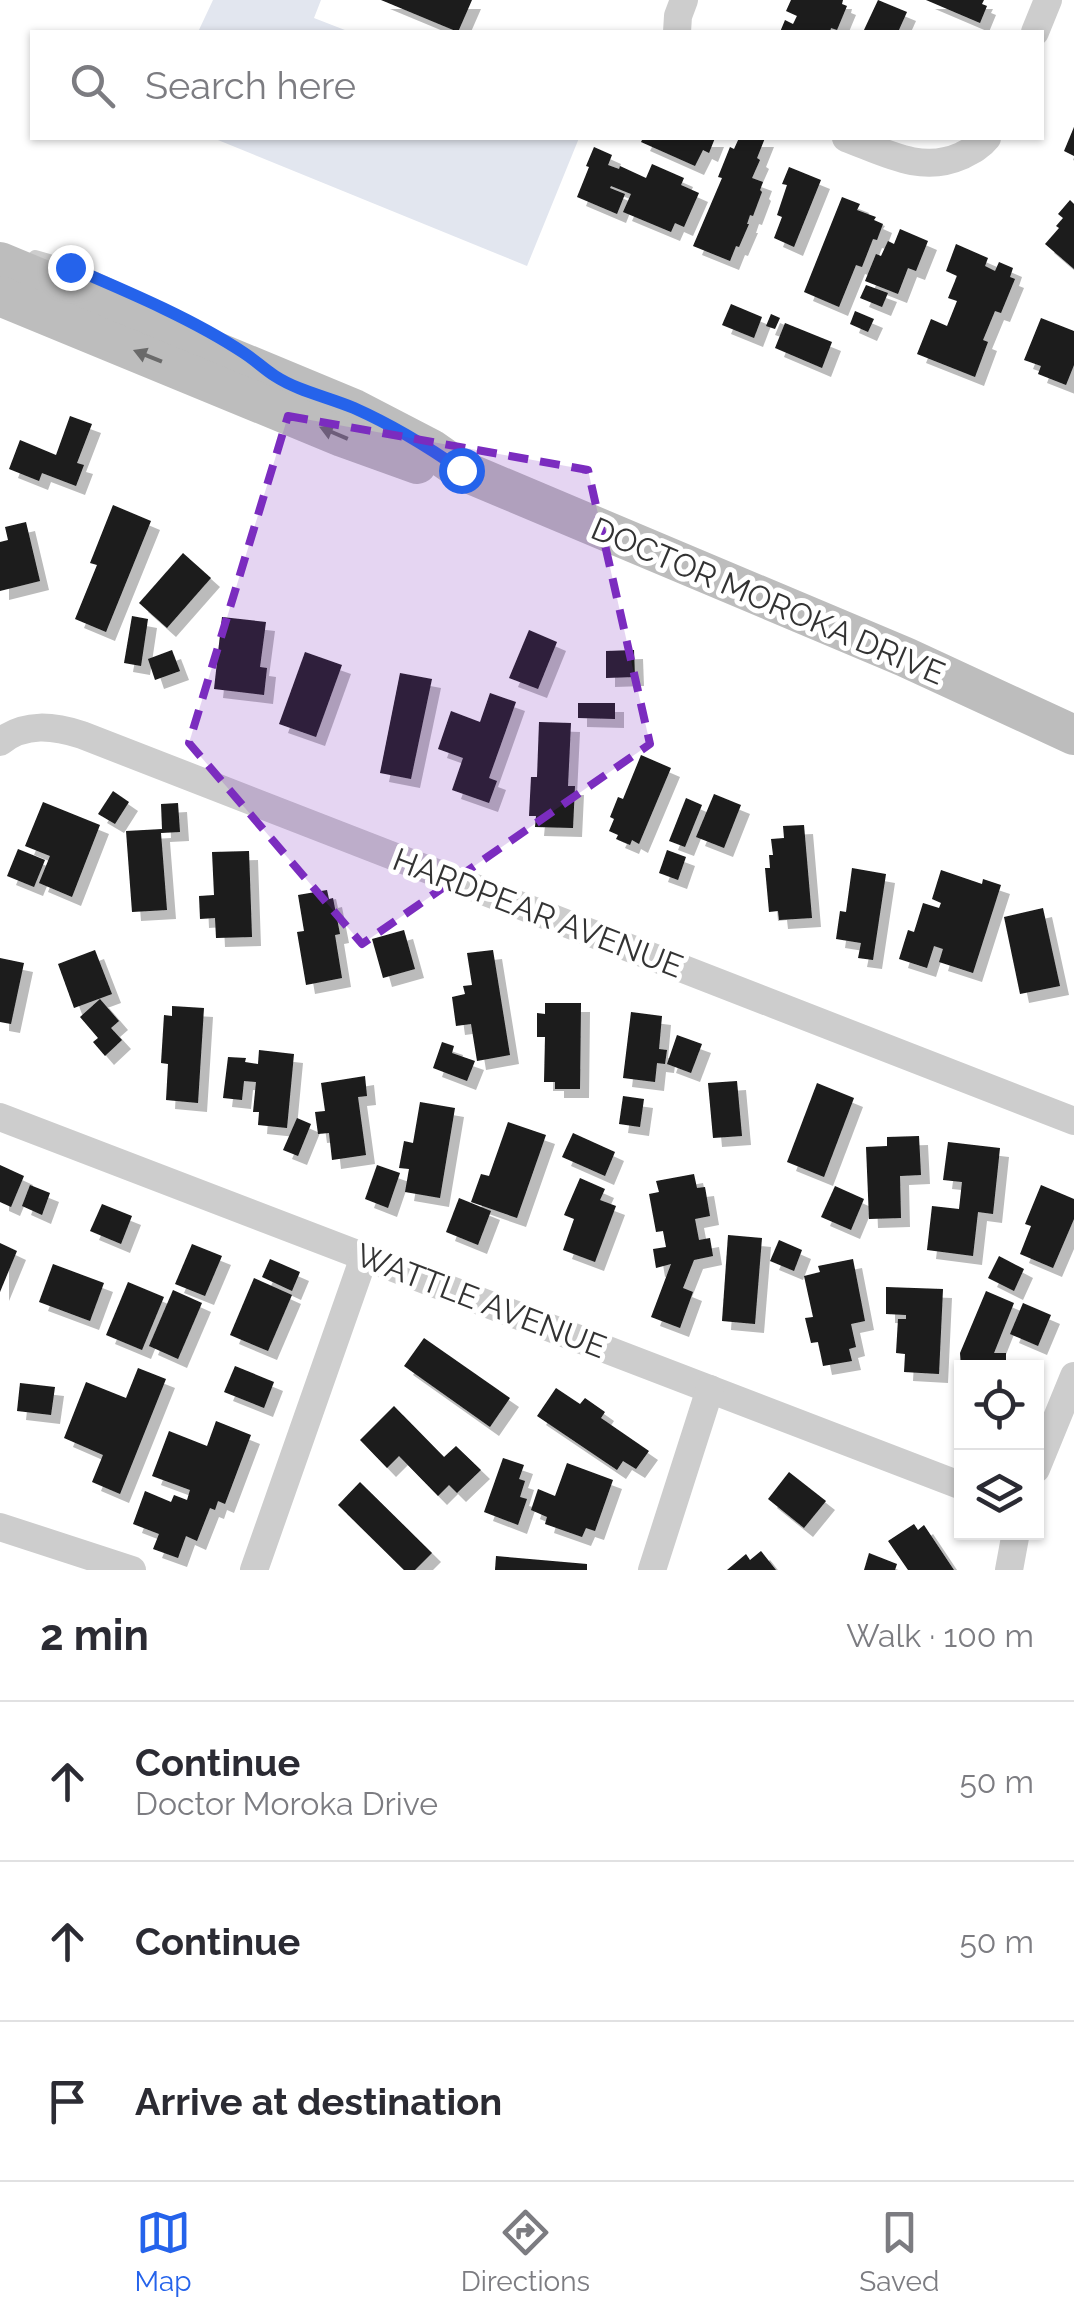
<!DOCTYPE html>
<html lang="en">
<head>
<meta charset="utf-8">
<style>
  body { margin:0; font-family:Raleway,sans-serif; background:#f7f7f7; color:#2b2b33 }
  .controls { position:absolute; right:30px; bottom:30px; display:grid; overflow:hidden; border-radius:0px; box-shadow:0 2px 8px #0004 }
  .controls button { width:90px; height:90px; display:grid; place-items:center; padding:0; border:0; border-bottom:2px solid #e1e1e2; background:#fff; color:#2b2b33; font:50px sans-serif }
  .stop { position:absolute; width:30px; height:30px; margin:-22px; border:8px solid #2563eb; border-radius:50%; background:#fff }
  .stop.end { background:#2563eb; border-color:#fff; box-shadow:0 2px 10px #0008 }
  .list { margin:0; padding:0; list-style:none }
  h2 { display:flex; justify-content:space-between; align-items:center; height:130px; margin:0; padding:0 40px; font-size:42px }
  h2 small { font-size:32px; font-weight:400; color:#7c7c81 }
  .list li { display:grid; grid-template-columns:65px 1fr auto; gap:30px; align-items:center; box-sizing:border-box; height:160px; padding:0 40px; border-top:2px solid #e1e1e2 }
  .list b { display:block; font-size:38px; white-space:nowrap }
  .list p { margin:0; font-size:32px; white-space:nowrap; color:#7c7c81 }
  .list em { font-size:32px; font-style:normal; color:#7c7c81 }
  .icon { flex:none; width:55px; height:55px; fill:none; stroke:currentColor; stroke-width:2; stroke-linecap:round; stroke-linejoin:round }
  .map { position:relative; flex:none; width:1074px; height:1570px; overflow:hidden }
  .search { position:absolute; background:#fff; box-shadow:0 2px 8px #0004; left:30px; right:30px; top:30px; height:110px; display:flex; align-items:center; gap:25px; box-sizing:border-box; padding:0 35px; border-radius:0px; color:#7c7c81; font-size:38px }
  .sheet { height:610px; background:#fff }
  nav { display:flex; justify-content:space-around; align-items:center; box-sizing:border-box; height:140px; border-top:2px solid #e1e1e2; background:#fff; font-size:28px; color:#7c7c81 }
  nav a { display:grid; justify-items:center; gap:5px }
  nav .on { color:#2563eb }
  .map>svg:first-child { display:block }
  .green { fill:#e2e6ef }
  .building { fill:#1a1a1a; filter:url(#shadow) }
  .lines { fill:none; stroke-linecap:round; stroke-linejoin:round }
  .service { stroke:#cdcdcd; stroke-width:14 }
  .minor { stroke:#cdcdcd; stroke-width:28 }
  .secondary { stroke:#bdbdbd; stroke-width:40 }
  .oneway { fill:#6a6a6a }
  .route { stroke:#2563eb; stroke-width:12 }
  .marked { fill:#7b2cbf; fill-opacity:0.2; stroke:#7b2cbf; stroke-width:8; stroke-dasharray:20 12; stroke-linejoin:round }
  .labels { text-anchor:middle; stroke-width:10; stroke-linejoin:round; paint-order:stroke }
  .street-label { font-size:32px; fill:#333; stroke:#fff }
</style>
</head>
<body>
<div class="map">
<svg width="1074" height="1570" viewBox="0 0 1074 1570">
  <defs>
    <filter id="shadow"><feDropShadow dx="9" dy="9" stdDeviation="0" flood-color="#0004"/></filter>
  </defs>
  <rect width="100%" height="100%" fill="#fff"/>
  <g class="green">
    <path d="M213,0H321L314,18L350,32H198Z"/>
    <path d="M213,138H579L527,266Z"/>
  </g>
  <g class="building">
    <path d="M381,0H472L458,32Z"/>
    <path d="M791,0H843L842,4L847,6L837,30L831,28L830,32H780L785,20L793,24L797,16L786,11Z"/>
    <path d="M878,0L907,12L898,32H863Z"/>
    <path d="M926,0H984L982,4L987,6L980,23Z"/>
    <path d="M1074,127V156L1064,151Z"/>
    <path d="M643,138H715L709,153L703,150L695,166L641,142Z"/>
    <path d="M739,138H765L757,158L760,160L752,178L763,182L760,190L762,192L753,216L750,215L747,224H749L739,247L736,246L730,261L693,246L722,178L718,177L730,147L734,149Z"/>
    <path d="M594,147L612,155L608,165L619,169L620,166L646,178L652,164L684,178L681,185L699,193L684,227L675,223L671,232L623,212L631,194L611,186L610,188L625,194L617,214L577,197L589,167L586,166Z"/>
    <path d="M789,167L821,180L794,247L774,238L782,217L777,215L787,185L782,184Z"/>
    <path d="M842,197L860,204L857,210L876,217L874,220L883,224L877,240L873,239L862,267L856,265L839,307L804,292Z"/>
    <path d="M1070,200L1074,204V269L1045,244L1059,228L1056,226L1063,218L1058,214Z"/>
    <path d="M900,229L928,241L916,271L908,268L898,294L865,281L876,254L881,256L888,241L894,244Z"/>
    <path d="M956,244L988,258L985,266L995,271L999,262L1013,268L1010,277L1015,279L1001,313L995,311L983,340L988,342L975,377L917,354L931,319L947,326L957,301L948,298L957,276L946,271Z"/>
    <path d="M866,285L888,293L882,307L860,298Z"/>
    <path d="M731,304L762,317L754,338L722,325Z"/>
    <path d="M855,311L874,319L868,332L850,324Z"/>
    <path d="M771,314L780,318L775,329L766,326Z"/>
    <path d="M1041,318L1074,331V365L1066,385L1038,374L1041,366L1024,360Z"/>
    <path d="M785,323L832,342L822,368L775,348Z"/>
    <path d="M70,416L92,424L77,463L84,465L76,486L42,473L39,481L9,469L20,440L56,455Z"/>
    <path d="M113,505L151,521L106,632L75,619L97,565L90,563Z"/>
    <path d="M26,522L40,581L0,591V542L8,540L5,527Z"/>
    <path d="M183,553L211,578L167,628L139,603Z"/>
    <path d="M132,616L148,619L141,666L124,663Z"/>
    <path d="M222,617L266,622L260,667L267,668L264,695L214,689Z"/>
    <path d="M529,630L557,642L538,689L509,678Z"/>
    <path d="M172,650L180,671L155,680L148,659Z"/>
    <path d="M634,650L635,677L606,678V651Z"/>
    <path d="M305,652L342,665L316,737L279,724Z"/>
    <path d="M400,673L432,679L411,779L380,773Z"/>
    <path d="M490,693L516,702L489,778L497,781L489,803L452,790L463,758L438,749L451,711L480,722Z"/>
    <path d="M578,703H615V719L578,718Z"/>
    <path d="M539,722L571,723L568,786H575L573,828L535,827L536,816H529L531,777H537Z"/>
    <path d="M641,755L671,768L639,844L632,840L630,845L616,839L618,835L609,831L614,819L610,817L618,797L623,799Z"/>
    <path d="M113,791L129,802L115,824L98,814Z"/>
    <path d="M714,794L741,805L724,848L696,837Z"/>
    <path d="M686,798L702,805L685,847L669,841Z"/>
    <path d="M43,802L100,825L72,897L39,883L50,856L25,846Z"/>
    <path d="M178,803L180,832L161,833L167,910L132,912L126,831L162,829L161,804Z"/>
    <path d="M804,825L812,918L779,920L778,911L769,912L765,868H770L769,855H773L771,839L784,838L783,826Z"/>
    <path d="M18,849L45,860L34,887L7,876Z"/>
    <path d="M667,850L686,857L678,880L659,873Z"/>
    <path d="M249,851L252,937L216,938L215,918L200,919L199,896L214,895L212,852Z"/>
    <path d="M852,868L886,874L873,960L858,958L861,943L836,939L840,911L846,912Z"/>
    <path d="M941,870L982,884L983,879L1001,885L973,973L939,962L943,949L934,946L927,968L899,959L908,930L914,932L923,903L939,908L941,903L932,899Z"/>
    <path d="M327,890L329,899L333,898L340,934L335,935L342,978L306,985L297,932L304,931L298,895Z"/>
    <path d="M1043,908L1060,986L1020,994L1004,917Z"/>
    <path d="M404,930L415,969L383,978L372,939Z"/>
    <path d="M95,950L112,994L74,1008L58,964Z"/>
    <path d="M493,950L510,1055L477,1061L471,1024L456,1026L452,997L465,994L463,986L472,985L467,953Z"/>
    <path d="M0,958L24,963L11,1024L0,1022Z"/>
    <path d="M100,999L119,1021L111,1028L122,1040L105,1056L93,1042L98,1038L80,1017Z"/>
    <path d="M545,1003H581L580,1089H555V1082H544L545,1037H537V1013L545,1014Z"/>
    <path d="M172,1006L204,1008L198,1103L166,1100L168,1064L161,1063L164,1015L172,1016Z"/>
    <path d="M631,1012L662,1016L659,1049L667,1050L665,1064L657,1063L655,1082L623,1078Z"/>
    <path d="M677,1035L702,1044L691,1073L667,1064Z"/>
    <path d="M442,1042L454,1046L452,1053L475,1061L467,1081L433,1068Z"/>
    <path d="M259,1050L294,1054L287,1128L258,1125L259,1112H253L256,1082L244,1081L242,1100L223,1098L228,1057L246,1058L245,1062L258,1064Z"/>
    <path d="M365,1076L367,1096L358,1097L366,1155L332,1160L329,1133L318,1134L315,1112L325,1111L321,1083Z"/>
    <path d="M737,1081L742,1136L713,1138L708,1083Z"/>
    <path d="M817,1083L854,1098L824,1177L787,1162Z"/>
    <path d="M623,1096L644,1099L640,1127L619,1124Z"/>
    <path d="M420,1102L455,1108L440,1198L405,1192L409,1169L399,1168L404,1141L413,1143Z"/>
    <path d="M297,1118L311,1124L298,1156L283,1150Z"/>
    <path d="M508,1122L546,1135L517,1218L471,1202L481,1174L489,1176Z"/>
    <path d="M573,1133L615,1152L605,1176L562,1157Z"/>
    <path d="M919,1136L921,1175L900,1176L901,1218L869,1219L866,1147L887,1146V1137Z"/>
    <path d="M948,1142L1000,1148L993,1214L978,1212L973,1256L927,1250L932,1206L959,1209L962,1182L943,1180Z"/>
    <path d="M0,1165L24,1176L11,1207L0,1202Z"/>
    <path d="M377,1165L400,1173L388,1208L365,1199Z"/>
    <path d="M694,1174L697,1188L705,1187L710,1216L695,1219L699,1240L710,1238L713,1256L694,1260L683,1288L693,1292L680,1328L651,1317L671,1264L656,1268L653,1249L666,1247L663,1231L656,1232L649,1194L659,1192L656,1181Z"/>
    <path d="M580,1178L605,1189L600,1200L616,1206L595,1262L563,1250L574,1219L564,1215Z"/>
    <path d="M30,1185L50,1193L42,1215L22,1206Z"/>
    <path d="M1041,1185L1074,1199V1219L1053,1268L1020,1254L1031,1226L1025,1224Z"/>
    <path d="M835,1186L864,1199L851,1230L821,1217Z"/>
    <path d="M459,1198L491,1211L478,1245L446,1232Z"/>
    <path d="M102,1204L132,1216L121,1244L90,1231Z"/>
    <path d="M728,1235L762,1238L755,1324L722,1321Z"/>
    <path d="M779,1240L802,1250L794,1271L770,1261Z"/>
    <path d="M0,1243L17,1251L0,1292Z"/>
    <path d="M192,1244L222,1256L205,1296L175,1284Z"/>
    <path d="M999,1256L1024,1269L1014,1291L988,1278Z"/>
    <path d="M270,1259L300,1272L292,1291L262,1277Z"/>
    <path d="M853,1259L865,1321L851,1324L856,1347L849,1349L852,1361L823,1366L818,1342L811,1343L805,1318L813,1317L804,1276L820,1272L818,1266Z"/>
    <path d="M53,1264L104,1283L90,1321L39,1302Z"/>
    <path d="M254,1278L292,1295L268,1351L230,1335Z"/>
    <path d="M128,1282L164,1297L142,1350L106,1335Z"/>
    <path d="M886,1287L943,1289L939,1374L904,1372L905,1354L896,1353L898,1319H906V1315L886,1314Z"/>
    <path d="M173,1290L202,1303L178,1359L149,1346Z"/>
    <path d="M986,1291L1014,1303L994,1353H1006V1368H961L960,1353Z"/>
    <path d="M1023,1303L1051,1315L1038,1346L1010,1334Z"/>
    <path d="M424,1338L510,1398L490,1427L404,1366Z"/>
    <path d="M235,1366L274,1382L264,1408L224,1392Z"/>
    <path d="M138,1368L166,1379L120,1494L92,1482L103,1455L64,1438L86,1382L126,1398Z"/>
    <path d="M20,1383L55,1387L51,1415L17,1411Z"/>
    <path d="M556,1388L580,1404L585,1398L605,1412L601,1418L649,1451L636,1469L623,1461L617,1470L537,1416Z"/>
    <path d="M394,1406L444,1457L456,1446L481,1470L457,1493L449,1485L438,1496L399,1456L387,1468L360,1440Z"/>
    <path d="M216,1421L251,1435L225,1504L218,1501L215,1510L210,1508L197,1541L186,1536L178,1558L153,1549L159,1534L133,1524L145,1491L171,1502L174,1495L187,1500L190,1490L152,1476L169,1431L207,1446Z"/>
    <path d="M503,1458L524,1465L519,1479L525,1481L520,1497L527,1499L518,1525L484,1512Z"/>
    <path d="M567,1463L613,1480L595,1531L586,1528L582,1537L545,1524L547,1517L531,1510L538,1489L555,1496Z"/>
    <path d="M789,1472L826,1501L804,1528L768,1499Z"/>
    <path d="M360,1482L432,1553L415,1570H404L338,1505Z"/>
    <path d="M914,1524L918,1530L924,1525L954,1570H908L888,1541Z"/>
    <path d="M761,1551L776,1570H727L746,1554L750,1560Z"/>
    <path d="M869,1553L897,1564L895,1570H864Z"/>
    <path d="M496,1556L587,1564V1570H495Z"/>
  </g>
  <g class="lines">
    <path class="service" d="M35,257L70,267L163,310"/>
    <g class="minor">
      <path d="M677,32L678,16L684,0"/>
      <path d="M1035,32L1048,0"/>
      <path d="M846,138C884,152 921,174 961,156C971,151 980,147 987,138"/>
      <path d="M0,742C25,722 54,726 82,735L1074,1121"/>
      <path d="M0,1117L962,1486"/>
      <path d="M1036,1469L1074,1376"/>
      <path d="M0,1527L132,1570"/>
      <path d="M254,1570L364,1257"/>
      <path d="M652,1570L710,1389"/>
      <path d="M1009,1570L1016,1532"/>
    </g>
    <g class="secondary">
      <path d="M0,262L354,409L431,449L461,470L905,657L1074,735"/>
      <path d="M0,296L342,437L417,464"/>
    </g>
  </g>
  <defs><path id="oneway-solid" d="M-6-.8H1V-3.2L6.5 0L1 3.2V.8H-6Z" transform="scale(2.5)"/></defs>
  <g class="oneway">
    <use href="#oneway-solid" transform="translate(148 356) rotate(-158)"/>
    <use href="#oneway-solid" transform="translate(334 433) rotate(-157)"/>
  </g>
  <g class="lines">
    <path class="route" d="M70,267C126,291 193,319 244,353C255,360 264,369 275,376C298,391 328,397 354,408C392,425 427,446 461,470"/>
  </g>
  <path class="marked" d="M288,416L588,470L650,744L362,944L189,743Z"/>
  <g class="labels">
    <g class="street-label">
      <text transform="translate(768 601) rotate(23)" y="11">DOCTOR MOROKA DRIVE</text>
      <text transform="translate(538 913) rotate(21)" y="11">HARDPEAR AVENUE</text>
      <text transform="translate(481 1301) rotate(21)" y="11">WATTLE AVENUE</text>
    </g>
  </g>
</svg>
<div class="controls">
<button><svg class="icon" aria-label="locate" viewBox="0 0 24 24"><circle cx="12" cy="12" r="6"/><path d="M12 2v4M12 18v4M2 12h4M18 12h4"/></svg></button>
<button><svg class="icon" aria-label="layers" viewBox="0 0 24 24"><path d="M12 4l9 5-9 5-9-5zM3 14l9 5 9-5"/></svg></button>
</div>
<div class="stop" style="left:461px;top:470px"></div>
<div class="stop end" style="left:70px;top:267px"></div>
<div class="search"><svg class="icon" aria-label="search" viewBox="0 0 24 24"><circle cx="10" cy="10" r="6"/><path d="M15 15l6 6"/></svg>Search here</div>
</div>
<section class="sheet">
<h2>2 min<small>Walk · 100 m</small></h2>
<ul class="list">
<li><svg class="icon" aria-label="ahead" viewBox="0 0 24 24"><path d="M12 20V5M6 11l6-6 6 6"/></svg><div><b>Continue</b><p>Doctor Moroka Drive</p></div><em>50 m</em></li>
<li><svg class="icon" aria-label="ahead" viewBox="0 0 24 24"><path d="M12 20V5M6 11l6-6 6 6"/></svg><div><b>Continue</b></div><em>50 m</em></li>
<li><svg class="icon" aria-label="arrive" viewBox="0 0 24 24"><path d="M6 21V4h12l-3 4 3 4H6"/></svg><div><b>Arrive at destination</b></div></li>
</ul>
</section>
<nav>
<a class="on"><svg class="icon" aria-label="map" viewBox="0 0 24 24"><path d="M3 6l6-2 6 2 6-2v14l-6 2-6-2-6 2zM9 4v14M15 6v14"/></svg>Map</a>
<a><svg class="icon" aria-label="directions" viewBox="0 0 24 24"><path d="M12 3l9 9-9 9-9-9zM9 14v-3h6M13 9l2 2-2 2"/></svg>Directions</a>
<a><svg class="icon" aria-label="saved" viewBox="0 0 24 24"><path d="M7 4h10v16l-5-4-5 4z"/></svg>Saved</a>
</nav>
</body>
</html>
